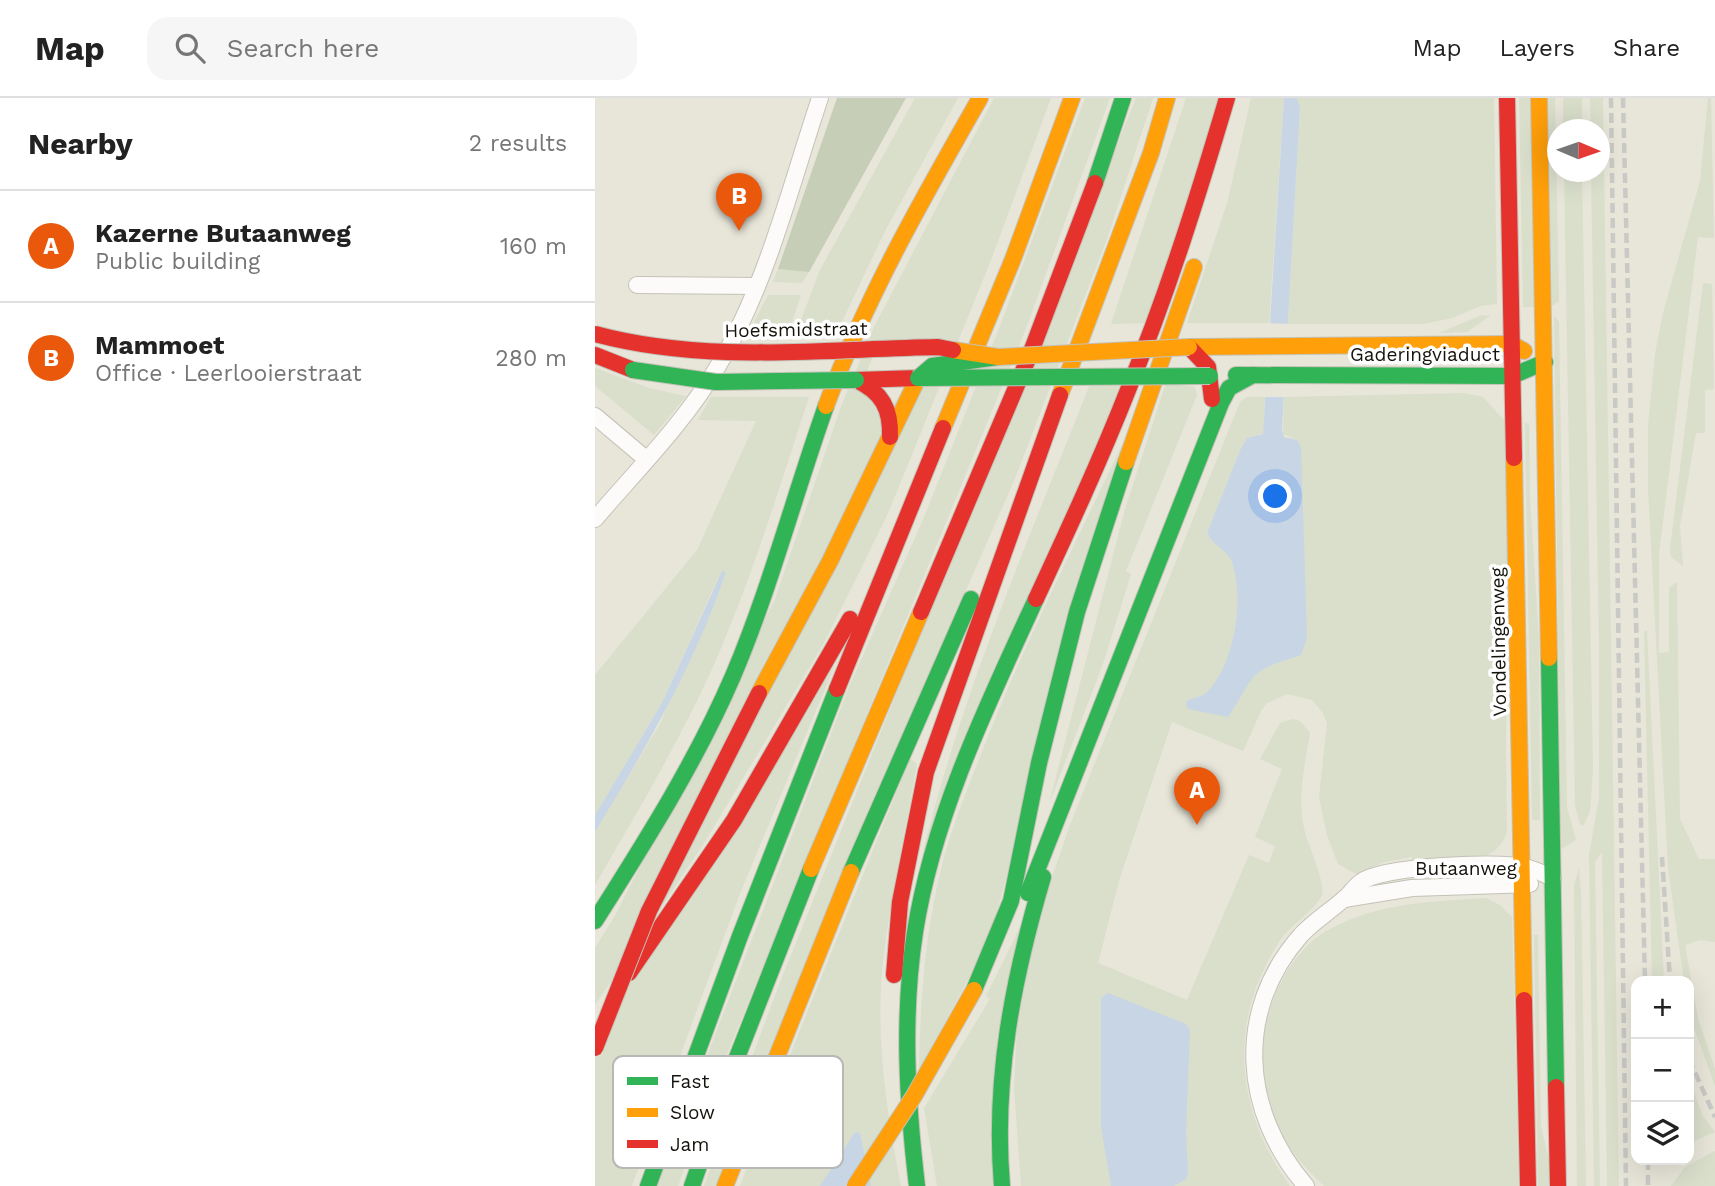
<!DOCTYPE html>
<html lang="en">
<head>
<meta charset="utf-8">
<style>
  body { margin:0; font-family:"Work Sans",sans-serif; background:#f6f6f6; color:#222 }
  .controls { position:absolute; right:21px; bottom:21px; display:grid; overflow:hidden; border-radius:14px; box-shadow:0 7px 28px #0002 }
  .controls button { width:63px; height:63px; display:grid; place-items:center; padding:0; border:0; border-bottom:2px solid #e0e0e0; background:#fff; color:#222; font:35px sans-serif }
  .compass { position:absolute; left:952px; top:21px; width:63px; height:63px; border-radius:50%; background:#fff; box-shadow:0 7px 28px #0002; rotate:92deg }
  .you { position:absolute; left:681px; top:399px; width:24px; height:24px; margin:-18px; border:5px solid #fff; border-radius:50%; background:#1a73e8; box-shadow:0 0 0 10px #1a73e833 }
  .badge { display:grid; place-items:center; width:46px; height:46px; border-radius:50%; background:#ea580c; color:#fff; font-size:23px; font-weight:700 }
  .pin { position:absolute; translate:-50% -58px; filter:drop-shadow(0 2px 4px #0008) }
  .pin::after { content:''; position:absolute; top:37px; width:24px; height:21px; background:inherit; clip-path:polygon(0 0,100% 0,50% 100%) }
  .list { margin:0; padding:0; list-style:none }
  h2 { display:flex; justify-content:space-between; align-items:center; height:91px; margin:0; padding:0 28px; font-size:30px }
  h2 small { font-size:23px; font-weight:400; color:#767676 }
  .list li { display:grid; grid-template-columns:46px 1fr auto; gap:21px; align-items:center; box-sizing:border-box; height:112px; padding:0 28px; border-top:2px solid #e0e0e0 }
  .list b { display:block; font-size:26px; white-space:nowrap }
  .list p { margin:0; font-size:23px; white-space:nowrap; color:#767676 }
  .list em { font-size:23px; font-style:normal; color:#767676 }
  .icon { flex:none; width:38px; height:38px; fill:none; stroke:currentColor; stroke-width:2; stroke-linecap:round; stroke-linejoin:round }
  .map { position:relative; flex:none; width:1120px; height:1088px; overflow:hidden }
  header { display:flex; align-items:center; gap:42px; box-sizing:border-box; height:98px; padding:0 35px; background:#fff; border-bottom:2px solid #e0e0e0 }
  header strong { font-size:33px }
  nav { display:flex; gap:38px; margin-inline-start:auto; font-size:24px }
  .search { width:490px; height:63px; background:#f6f6f6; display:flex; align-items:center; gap:18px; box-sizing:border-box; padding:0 24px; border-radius:21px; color:#767676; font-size:26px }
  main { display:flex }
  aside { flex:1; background:#fff }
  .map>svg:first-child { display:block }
  .green { fill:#d9dfcb; fill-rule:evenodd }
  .forest { fill:#c7ceb8 }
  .water { fill:#c8d5e5 }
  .pier { fill:#e8e5d9 }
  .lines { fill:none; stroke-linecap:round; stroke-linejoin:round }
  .street-casing { stroke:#c4c2b8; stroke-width:18 }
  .fast-casing { stroke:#c4c2b8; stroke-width:18 }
  .slow-casing { stroke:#c4c2b8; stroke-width:18 }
  .jam-casing { stroke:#c4c2b8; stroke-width:18 }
  .street { stroke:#fcfbf9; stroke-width:16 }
  .fast { stroke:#30b455; stroke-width:16 }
  .slow { stroke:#ff9f0a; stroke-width:16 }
  .jam { stroke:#e5322d; stroke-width:16 }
  .rail { stroke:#c9c9c5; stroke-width:4.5; stroke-dasharray:10 5; stroke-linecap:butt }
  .fast-bridge-casing { stroke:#c4c2b8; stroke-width:18; stroke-linecap:butt }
  .slow-bridge-casing { stroke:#c4c2b8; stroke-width:18; stroke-linecap:butt }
  .jam-bridge-casing { stroke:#c4c2b8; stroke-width:18; stroke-linecap:butt }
  .fast-bridge { stroke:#30b455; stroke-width:16 }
  .slow-bridge { stroke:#ff9f0a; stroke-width:16 }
  .jam-bridge { stroke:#e5322d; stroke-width:16 }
  .labels { text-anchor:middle; stroke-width:7; stroke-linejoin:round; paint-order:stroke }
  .street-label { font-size:19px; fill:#14120b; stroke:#fff }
  .key { fill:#fff; stroke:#b8b8b6; stroke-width:2 }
  .key-label { font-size:19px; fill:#14120b }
</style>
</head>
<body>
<header>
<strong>Map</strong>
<div class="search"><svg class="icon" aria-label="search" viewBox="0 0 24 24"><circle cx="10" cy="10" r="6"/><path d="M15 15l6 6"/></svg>Search here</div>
<nav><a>Map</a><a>Layers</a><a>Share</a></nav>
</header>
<main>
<aside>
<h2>Nearby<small>2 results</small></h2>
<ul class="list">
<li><span class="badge">A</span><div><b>Kazerne Butaanweg</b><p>Public building</p></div><em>160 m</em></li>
<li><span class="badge">B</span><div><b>Mammoet</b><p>Office · Leerlooierstraat</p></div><em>280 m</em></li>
</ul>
</aside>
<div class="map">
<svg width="1120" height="1088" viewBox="0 0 1120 1088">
  <rect width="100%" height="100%" fill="#e8e5d9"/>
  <g class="green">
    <path d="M320,0H363L291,131L243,232L202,233L224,174Z"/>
    <path d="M399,0H456L396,162L294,413L262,479L229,545L108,747L0,907V850L21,816L180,501L247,306L279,229ZM354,241L285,321L269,280L280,253Z"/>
    <path d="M490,0H515L432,228L125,973L83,1088H62L254,589L330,417L405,228Z"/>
    <path d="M541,0H558L512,141L421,378L316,618L125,1088H109L184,887Z"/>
    <path d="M591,0H625L552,225L516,226Z"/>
    <path d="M656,0H689L674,225H592L633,102Z"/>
    <path d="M702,0H899L902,206L885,208L857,220L829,226H693L705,9Z"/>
    <path d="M924,0H936L940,209H928Z"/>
    <path d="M953,0H960L964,203L957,208Z"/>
    <rect x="968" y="0" width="19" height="31"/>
    <path d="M995,0H1008L1024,1088H1012L1007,754L1000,764L1005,1088H999L994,757L1004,699V549L996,74H1004V32L996,31Z"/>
    <path d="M1113,0H1116L1119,140L1103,139L1064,456V555L1074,554V490L1082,484L1085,721L1104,761H1120V844L1105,842L1090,847L1103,920L1120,971V988L1097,924L1094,883H1089L1073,770L1053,391V327L1060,256L1068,215L1105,83Z"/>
    <path d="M969,74H987L998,671L995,714L988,728L985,726L980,707Z"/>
    <path d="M183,171L214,174L207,185L178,184Z"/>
    <path d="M1108,185L1117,186L1119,291L1110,292V335H1101L1085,428L1088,468L1076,459L1075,451Z"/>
    <path d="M173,197H206L194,233L154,234Z"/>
    <path d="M887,217L895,218L872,234L844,235Z"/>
    <path d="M959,217L964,224L972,709L981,742L966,751Z"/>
    <path d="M0,270L54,290L91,298L59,337L0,288Z"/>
    <path d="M571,285L600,289L602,297L531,473L536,476L508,566L454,706L530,411Z"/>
    <path d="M495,286H528L327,758C366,596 434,441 495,286Z"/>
    <path d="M869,295L888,299L910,323C915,460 909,596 912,733C901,772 851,762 818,764L817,759L790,764L761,776L743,766L732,737L724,699L732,625L728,615L717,602L692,596L672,605L666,613L648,653L577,624L524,783L503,865L592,902L654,757L674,765L680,748L660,739L687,671L665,661L685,625L698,621L705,623L715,635C710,665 702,700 709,730C712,745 731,785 727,797C721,811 693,829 684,844C632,924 640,1012 695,1088H426L419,990L422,930L442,822L475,727L645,304L652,299H670L668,336L652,340L646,350L612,435C616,446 632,451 636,462C650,498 640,562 616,591C610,598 599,600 592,603L636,614L657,578L670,568L702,342L688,336L689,299Z"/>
    <path d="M116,299H214C184,391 156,483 117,571C83,646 41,716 0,787V734L66,624L126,473L67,605L0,717V577L102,452L161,323L103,322Z"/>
    <path d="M930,325L934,326L935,400L944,542L945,722H937Z"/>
    <path d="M528,345L394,843L324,972C325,904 330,838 346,771C356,730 373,690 388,651C429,546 480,446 528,345Z"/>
    <path d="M1049,533H1052L1069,883H1057Z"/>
    <path d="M240,567L144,798L37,1088H0V940Z"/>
    <path d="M315,661L322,666C311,728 297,791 289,855C279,931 291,1013 306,1088H145L205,932Z"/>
    <path d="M984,770L986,794L991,1088H982L979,788Z"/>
    <path d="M891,800L905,807L917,819L924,1088H729C705,1065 684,1042 673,1011C652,953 679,861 735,831C785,804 836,804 891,800Z"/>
    <path d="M429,821L401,1088H342L329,1010L395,901L391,898Z"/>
    <path d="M939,837H943L946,1028L954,1063V1088H943Z"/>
    <path d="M1094,978L1107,1017L1120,1034L1097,1044Z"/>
    <path d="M1120,1053V1088H1076L1090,1069Z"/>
  </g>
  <path class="forest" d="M242,0H311L214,174L183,171Z"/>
  <g class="water">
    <path d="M689,0H702L705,9L687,331L689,339L702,342L706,349L712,540L706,557C650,575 663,574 633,619L593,611L591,607V603C599,600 610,598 615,591C640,562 650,498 636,462C631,451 616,446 612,435L646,350L652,340L668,336Z"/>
    <path d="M127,473L131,474C99,568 51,650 0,734V717L67,605Z"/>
    <path d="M513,895L591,926L595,932L591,1035L593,1075L591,1081L579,1088H516L506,1029V900Z"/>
    <path d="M260,1034L265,1035L276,1088H225Z"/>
  </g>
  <path class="pier" d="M671,225L696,226L693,299H667Z"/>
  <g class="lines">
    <defs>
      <g id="street">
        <path d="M42,187L162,188"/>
        <path d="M0,318L51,361"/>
        <path d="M0,421C42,372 90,324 123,268C172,187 195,89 225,0"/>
        <path d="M749,801L817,790L935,786"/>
        <path d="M711,1088C647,1014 639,913 706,837C719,823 737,812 751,799C756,795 760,788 766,784C787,768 900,763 928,769C938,770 948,776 958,780"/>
      </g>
      <g id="fast">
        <path d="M500,85L528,0"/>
        <path d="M641,277L917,278L950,264"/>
        <path d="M954,560L961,989"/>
        <path d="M256,774L376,501"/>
        <path d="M433,795L626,305L634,290L658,277"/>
        <path d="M0,823C50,744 101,664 138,578C175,491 199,398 231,308"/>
        <path d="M379,892L416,803L444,665L482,514L531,364"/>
        <path d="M53,1088L145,838L242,591"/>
        <path d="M97,1088L139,967L216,771"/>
        <path d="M322,1088C312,1003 307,919 320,834C338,719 392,607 441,501"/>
        <path d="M407,1088C398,981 418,881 448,779"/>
      </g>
      <g id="slow">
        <path d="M944,0L954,560"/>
        <path d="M594,249L917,246L929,253"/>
        <path d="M465,297L556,55L572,0"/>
        <path d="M231,308C271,199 328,100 385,0"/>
        <path d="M348,330L418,161L477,0"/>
        <path d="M919,360L929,902"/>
        <path d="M531,364L599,169"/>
        <path d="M164,595L235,463L323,280"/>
        <path d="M216,771L326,514"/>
        <path d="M130,1088L256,774"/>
      </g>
      <g id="jam">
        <path d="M912,0L919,360"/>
        <path d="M594,249L613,269L617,301"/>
        <path d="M0,257L38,272"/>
        <path d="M261,282L323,280"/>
        <path d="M261,282C287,294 296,311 295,339"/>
        <path d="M441,501C473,432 505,363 533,292C572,197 603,98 632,0"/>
        <path d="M326,514L436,254L500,85"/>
        <path d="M242,591L348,330"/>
        <path d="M34,875L139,722L255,521"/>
        <path d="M299,877L305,804L331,674L465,297"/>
        <path d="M929,902L933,1088"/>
        <path d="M961,989L963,1088"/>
      </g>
    </defs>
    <use href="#street" class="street-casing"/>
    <use href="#fast" class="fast-casing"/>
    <use href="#slow" class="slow-casing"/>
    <use href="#jam" class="jam-casing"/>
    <use href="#street" class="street"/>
    <use href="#fast" class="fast"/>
    <use href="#slow" class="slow"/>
    <use href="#jam" class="jam"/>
    <g class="rail">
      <path d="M1016,0L1031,1088"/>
      <path d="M1028,0L1050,883"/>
      <path d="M1067,759L1075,883"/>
      <path d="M1094,961L1120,1019"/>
      <path d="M1053,1062V1088"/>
    </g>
    <defs>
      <g id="fast-bridge">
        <path d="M38,272L121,284L261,282"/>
        <path d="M323,280L337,268L403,259"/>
        <path d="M326,280L615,278"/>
      </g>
      <g id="slow-bridge">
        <path d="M358,252L403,259L594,249"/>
        <path d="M260,1088L319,998L379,892"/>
      </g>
      <g id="jam-bridge">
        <path d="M0,236C111,266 229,251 343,249L358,252"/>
        <path d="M0,950L54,813L164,595"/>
      </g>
    </defs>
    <use href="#fast-bridge" class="fast-bridge-casing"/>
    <use href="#slow-bridge" class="slow-bridge-casing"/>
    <use href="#jam-bridge" class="jam-bridge-casing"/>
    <use href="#fast-bridge" class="fast-bridge"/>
    <use href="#slow-bridge" class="slow-bridge"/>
    <use href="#jam-bridge" class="jam-bridge"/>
  </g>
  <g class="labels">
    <g class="street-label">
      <text transform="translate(201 231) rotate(-1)" y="7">Hoefsmidstraat</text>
      <text x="830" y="263">Gaderingviaduct</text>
      <text transform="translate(903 544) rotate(-91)" y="7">Vondelingenweg</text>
      <text x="871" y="777">Butaanweg</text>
    </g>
  </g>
  <rect x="18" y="958" width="230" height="112" rx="10" class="key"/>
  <rect x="32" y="979" width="31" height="8" fill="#30b455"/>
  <rect x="32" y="1010" width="31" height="9" fill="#ff9f0a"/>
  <rect x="32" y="1042" width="31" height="8" fill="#e5322d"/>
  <g class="key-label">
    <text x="75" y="990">Fast</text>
    <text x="75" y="1021">Slow</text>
    <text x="75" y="1053">Jam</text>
  </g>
</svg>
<div class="controls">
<button>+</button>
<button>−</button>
<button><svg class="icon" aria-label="layers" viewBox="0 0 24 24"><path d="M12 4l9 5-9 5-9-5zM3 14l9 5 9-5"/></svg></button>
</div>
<svg class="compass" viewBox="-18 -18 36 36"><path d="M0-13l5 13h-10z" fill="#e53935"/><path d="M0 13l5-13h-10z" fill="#767676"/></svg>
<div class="you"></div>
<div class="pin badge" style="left:602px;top:727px">A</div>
<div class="pin badge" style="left:144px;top:133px">B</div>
</div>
</main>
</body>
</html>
